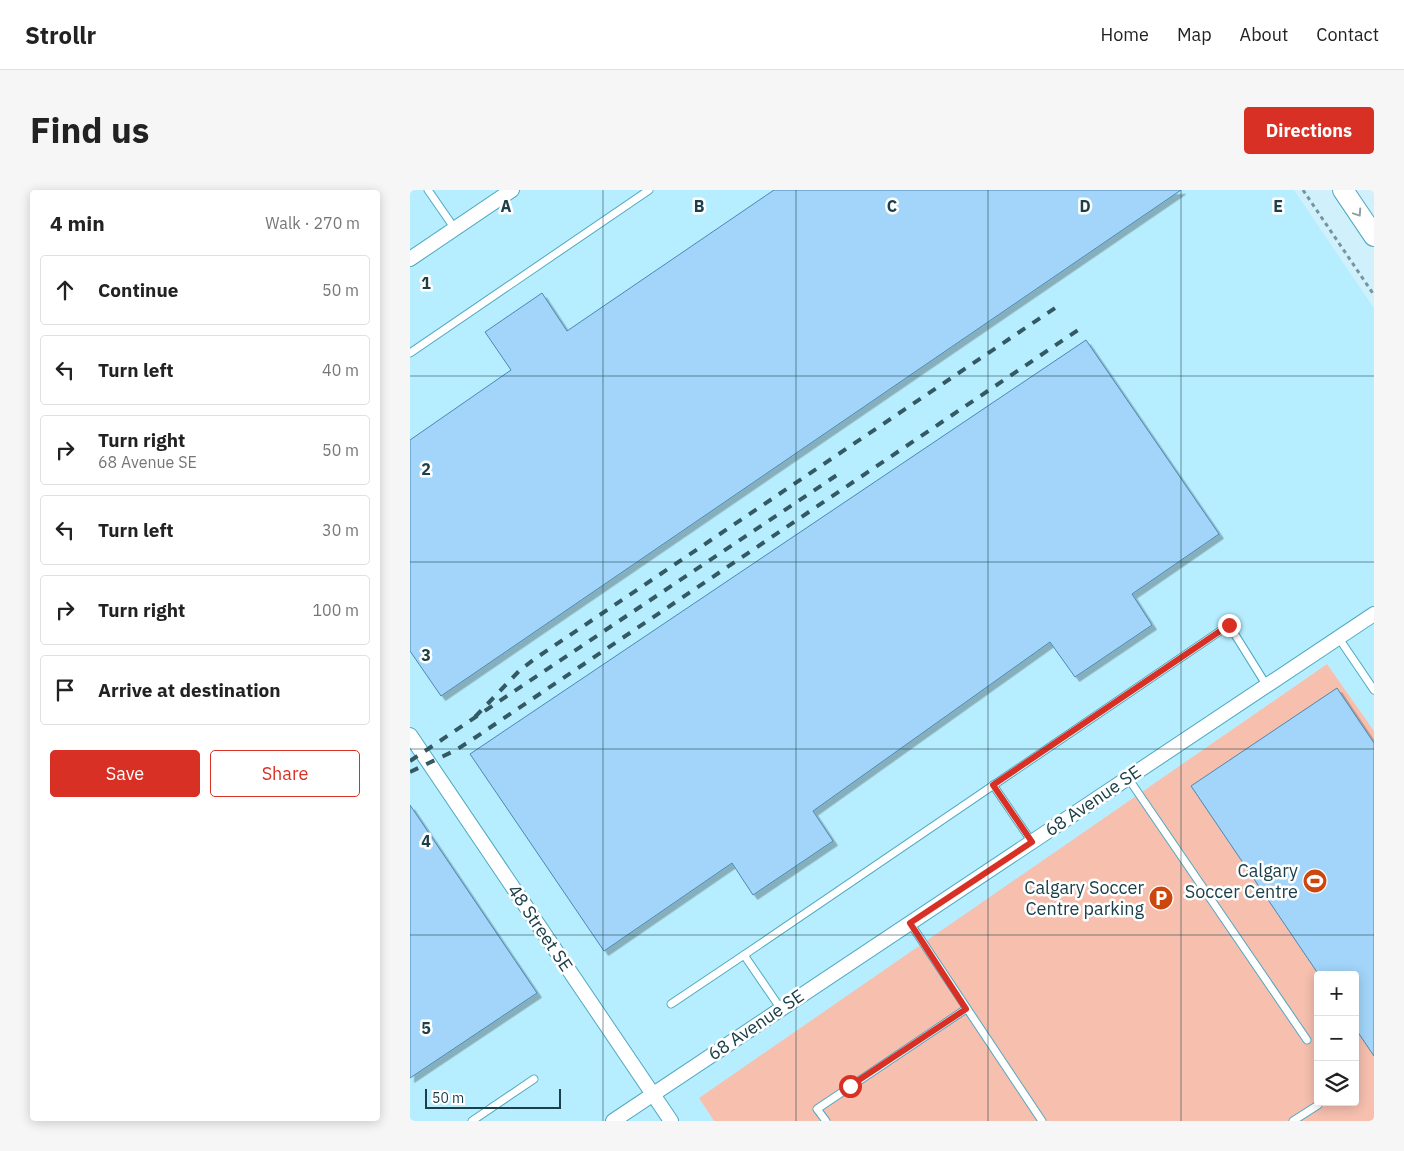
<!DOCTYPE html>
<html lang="en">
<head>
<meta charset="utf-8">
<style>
  body { margin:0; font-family:"IBM Plex Sans",sans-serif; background:#f6f6f6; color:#222 }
  .controls { position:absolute; right:15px; bottom:15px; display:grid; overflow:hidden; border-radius:5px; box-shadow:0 2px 12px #0003 }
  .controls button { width:45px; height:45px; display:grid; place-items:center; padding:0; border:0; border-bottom:1px solid #e0e0e0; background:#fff; color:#222; font:25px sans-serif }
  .scale { position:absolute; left:15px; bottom:12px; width:136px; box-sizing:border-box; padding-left:5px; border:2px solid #1b404a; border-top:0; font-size:14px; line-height:18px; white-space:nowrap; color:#1b404a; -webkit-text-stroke:4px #fff; paint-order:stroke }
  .stop { position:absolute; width:15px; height:15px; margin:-11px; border:4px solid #d93025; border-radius:50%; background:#fff }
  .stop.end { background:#d93025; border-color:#fff; box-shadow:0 1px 5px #0008 }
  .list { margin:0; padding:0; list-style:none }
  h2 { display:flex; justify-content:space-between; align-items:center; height:65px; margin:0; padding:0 20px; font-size:21px }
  h2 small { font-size:16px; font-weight:400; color:#767676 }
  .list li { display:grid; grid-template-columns:32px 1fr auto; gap:15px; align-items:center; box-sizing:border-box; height:70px; margin:0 10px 10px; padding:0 10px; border:1px solid #e0e0e0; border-radius:5px }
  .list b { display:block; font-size:19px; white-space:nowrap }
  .list p { margin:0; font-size:16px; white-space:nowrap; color:#767676 }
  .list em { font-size:16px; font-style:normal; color:#767676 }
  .actions { display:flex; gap:10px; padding:15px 20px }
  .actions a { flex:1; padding:11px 0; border:1px solid #d93025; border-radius:5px; text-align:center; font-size:18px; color:#d93025 }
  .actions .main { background:#d93025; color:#fff }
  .icon { flex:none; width:28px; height:28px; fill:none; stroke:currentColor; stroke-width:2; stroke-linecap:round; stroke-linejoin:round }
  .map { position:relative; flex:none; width:964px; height:931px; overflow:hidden; border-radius:5px }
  header { display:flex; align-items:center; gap:30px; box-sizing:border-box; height:70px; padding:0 25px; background:#fff; border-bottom:1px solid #e0e0e0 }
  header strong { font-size:24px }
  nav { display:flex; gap:28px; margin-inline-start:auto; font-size:18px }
  .intro { display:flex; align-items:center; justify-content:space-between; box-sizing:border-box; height:120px; padding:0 30px }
  h1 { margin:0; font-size:35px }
  .button { padding:12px 22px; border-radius:5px; background:#d93025; color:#fff; font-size:18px; font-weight:700 }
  main { display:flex; gap:30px; padding:0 30px }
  aside { flex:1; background:#fff; border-radius:5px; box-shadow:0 2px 12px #0003 }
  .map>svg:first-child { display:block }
  .built { fill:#b7eeff }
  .green { fill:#f6bfae; fill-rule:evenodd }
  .building { fill:#a2d5f9; stroke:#4989b2; filter:url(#shadow) }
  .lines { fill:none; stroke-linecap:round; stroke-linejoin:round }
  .lane-casing { stroke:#50a8c1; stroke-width:9 }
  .street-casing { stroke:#50a8c1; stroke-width:16 }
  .secondary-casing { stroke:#50a8c1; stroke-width:22 }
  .path { stroke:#7395a0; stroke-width:3; stroke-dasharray:4 4; stroke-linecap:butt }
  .lane { stroke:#fff; stroke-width:7 }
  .street { stroke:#fff; stroke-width:14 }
  .secondary { stroke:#fff; stroke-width:20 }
  .rail { stroke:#355963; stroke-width:4; stroke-dasharray:9 9; stroke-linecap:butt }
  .oneway { stroke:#8da0a4 }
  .route { stroke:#d93025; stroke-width:6 }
  .grid { fill:none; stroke:#1b404a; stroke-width:1; stroke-opacity:0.55 }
  .labels { text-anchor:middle; stroke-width:5; stroke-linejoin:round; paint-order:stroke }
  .street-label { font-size:18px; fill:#1b404a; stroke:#fff }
  .poi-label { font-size:18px; fill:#1b404a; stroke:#fff; text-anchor:end }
  .grid-label { font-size:16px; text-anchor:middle; font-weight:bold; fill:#1b404a; stroke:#fff; stroke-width:5; stroke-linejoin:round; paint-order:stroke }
</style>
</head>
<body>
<header>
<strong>Strollr</strong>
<nav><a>Home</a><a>Map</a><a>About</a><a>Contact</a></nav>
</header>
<div class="intro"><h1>Find us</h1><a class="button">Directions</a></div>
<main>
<aside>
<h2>4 min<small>Walk · 270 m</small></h2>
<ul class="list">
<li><svg class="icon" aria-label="ahead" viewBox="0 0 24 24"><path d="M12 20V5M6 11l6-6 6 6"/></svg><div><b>Continue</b></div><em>50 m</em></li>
<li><svg class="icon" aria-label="left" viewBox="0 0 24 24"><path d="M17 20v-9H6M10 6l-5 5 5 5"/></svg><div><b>Turn left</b></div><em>40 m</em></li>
<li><svg class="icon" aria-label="right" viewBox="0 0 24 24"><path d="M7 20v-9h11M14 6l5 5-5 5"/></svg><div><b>Turn right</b><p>68 Avenue SE</p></div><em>50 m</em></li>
<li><svg class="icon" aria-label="left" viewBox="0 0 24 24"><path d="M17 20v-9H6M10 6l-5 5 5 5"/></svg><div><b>Turn left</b></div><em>30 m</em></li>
<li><svg class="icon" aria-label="right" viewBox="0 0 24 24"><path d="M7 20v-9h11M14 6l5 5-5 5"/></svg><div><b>Turn right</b></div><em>100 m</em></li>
<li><svg class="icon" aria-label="arrive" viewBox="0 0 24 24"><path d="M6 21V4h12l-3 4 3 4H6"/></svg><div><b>Arrive at destination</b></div></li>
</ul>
<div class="actions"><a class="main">Save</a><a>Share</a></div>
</aside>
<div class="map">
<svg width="964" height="931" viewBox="0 0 964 931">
  <defs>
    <filter id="shadow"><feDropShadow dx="4.5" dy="4.5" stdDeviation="0" flood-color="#0004"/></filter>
  </defs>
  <rect width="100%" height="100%" fill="#d0f0fb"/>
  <path class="built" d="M0,0H884L964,118V541L917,474L290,908L304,931H0Z"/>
  <path class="green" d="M917,474L964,541V931H304L289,908ZM908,785H945V912H908Z"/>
  <g class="building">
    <path d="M364,0H771L31,506L0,461V250L101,180L75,142L132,103L157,141Z"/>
    <path d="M676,150L809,344L722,404L742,435L665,487L640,452L403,621L423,651L343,705L322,673L194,761L60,564Z"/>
    <path d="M927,498L964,553V866L945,838V785H909L781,596Z"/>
    <path d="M0,615L127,803L0,888Z"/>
  </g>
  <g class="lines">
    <defs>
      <g id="lane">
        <path d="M18,0L45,39"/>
        <path d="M0,163L239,0"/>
        <path d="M928,447L964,500"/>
        <path d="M718,588L897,850"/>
        <path d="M583,595L622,652"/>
        <path d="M500,733L632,931"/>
        <path d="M334,765L819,435L857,496"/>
        <path d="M261,814L334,765L371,819"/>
        <path d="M62,931L124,889"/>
        <path d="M416,931L407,919L556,819"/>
        <path d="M883,931L908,915"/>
      </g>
      <g id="street">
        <path d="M0,69L102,0"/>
        <path d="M0,545L261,931"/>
        <path d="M203,931L964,424"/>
      </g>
      <path id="secondary" d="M933,0L964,46"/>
    </defs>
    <use href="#lane" class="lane-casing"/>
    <use href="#street" class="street-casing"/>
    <use href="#secondary" class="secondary-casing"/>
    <path class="path" d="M893,0L964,105"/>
    <use href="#lane" class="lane"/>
    <use href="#street" class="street"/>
    <use href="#secondary" class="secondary"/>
    <g class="rail">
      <path d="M65,527L110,480L126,468L651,114"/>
      <path d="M0,571L430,283"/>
      <path d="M0,582L46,560L66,547L668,140"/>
    </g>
  </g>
  <defs><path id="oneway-chevron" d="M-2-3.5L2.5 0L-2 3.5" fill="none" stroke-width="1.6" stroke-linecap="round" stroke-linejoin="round" transform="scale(1.25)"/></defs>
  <use class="oneway" href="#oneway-chevron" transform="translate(948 23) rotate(56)"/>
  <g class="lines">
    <path class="route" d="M440,896L556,819L500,733L622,652L583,595L819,435"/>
  </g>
  <path class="grid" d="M193,0V931M386,0V931M578,0V931M771,0V931M0,186H964M0,372H964M0,559H964M0,745H964"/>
  <defs>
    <symbol id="stadium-disc" viewBox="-11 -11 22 22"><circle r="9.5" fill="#cc460e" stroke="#fff"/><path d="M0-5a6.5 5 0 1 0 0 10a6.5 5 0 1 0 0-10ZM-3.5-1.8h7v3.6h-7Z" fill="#fff"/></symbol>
    <symbol id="parking-disc" viewBox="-11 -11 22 22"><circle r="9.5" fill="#cc460e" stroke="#fff"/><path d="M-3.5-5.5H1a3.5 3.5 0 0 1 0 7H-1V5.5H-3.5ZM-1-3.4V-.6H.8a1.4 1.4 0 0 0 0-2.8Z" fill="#fff"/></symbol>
  </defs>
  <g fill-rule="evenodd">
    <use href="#stadium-disc" x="891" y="677" width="28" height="28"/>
    <use href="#parking-disc" x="737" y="694" width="28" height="28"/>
  </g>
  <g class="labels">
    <g class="street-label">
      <text transform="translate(683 611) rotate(-34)" y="6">68 Avenue SE</text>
      <text transform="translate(130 738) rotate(56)" y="6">48 Street SE</text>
      <text transform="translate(346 835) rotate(-34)" y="6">68 Avenue SE</text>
    </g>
    <g class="poi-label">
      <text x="888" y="687">Calgary<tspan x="888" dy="21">Soccer Centre</tspan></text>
      <text x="734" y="704">Calgary Soccer<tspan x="734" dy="21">Centre parking</tspan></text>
    </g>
  </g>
  <g class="grid-label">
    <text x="96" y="22">A</text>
    <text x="289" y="22">B</text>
    <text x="482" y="22">C</text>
    <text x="675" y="22">D</text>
    <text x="868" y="22">E</text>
    <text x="16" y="99">1</text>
    <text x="16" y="285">2</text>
    <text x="16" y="471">3</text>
    <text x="16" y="657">4</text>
    <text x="16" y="844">5</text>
  </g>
</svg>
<div class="controls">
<button>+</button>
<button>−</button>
<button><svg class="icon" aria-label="layers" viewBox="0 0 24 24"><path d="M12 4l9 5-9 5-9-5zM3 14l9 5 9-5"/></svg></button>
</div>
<div class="scale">50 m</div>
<div class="stop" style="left:440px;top:896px"></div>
<div class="stop end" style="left:819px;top:435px"></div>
</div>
</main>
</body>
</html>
